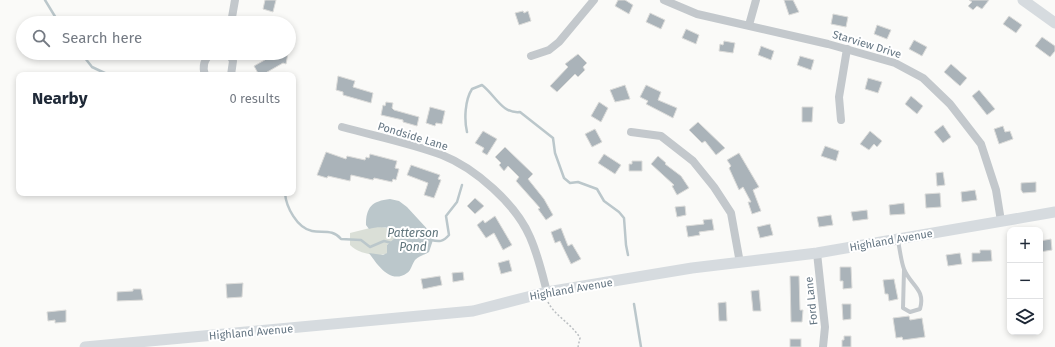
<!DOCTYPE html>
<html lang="en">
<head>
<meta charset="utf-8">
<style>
  body { margin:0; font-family:"Fira Sans",sans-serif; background:#f2f2f3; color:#1f2937 }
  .controls { position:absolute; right:12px; bottom:12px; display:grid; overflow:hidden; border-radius:8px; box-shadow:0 2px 6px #0003 }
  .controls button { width:36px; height:36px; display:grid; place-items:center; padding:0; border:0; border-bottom:1px solid #e0e1e3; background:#fff; color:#1f2937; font:20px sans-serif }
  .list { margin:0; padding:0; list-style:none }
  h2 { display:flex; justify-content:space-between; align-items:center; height:52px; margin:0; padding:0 16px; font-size:17px }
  h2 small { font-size:13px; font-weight:400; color:#747a83 }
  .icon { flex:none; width:22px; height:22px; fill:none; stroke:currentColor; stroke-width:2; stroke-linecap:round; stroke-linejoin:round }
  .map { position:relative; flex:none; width:1055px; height:347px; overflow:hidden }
  .search { position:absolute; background:#fff; box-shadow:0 2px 6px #0003; left:16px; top:16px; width:280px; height:44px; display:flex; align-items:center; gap:10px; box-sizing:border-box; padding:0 14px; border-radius:22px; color:#747a83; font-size:15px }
  .panel { position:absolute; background:#fff; box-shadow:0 2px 6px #0003; left:16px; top:72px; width:280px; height:124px; border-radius:8px }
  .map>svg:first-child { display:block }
  .green { fill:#dadfd7 }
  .water { fill:#bbc7cb }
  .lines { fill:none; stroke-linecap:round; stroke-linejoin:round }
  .stream { stroke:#bbc7cb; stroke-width:2.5 }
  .building { fill:#aab3b9; stroke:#dcdcda }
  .path { stroke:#bbbfc2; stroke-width:1.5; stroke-dasharray:2 2; stroke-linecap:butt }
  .lane { stroke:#c3c8cc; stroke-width:4 }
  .street { stroke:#c3c8cc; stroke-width:8 }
  .secondary { stroke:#d6dbdf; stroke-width:11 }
  .labels { text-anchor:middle; stroke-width:4; stroke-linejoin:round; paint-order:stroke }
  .street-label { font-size:11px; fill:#657683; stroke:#fff }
  .water-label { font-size:12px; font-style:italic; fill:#60757c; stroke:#fff }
</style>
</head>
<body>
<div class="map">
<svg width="1055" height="347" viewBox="0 0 1055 347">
  <rect width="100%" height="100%" fill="#fafaf8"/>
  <path class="green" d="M378,226L398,231L397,236L387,245L388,253C378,258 357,253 350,245V233Z"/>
  <path class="water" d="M390,199L399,201L407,207L430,232L433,240L429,252C424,255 419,256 415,260C412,264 411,271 407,273C390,285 377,264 369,253L383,255L387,253V245L397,236L398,231C390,227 378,226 369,229L366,225C366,207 372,201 390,199Z"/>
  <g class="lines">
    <g class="stream">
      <path d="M45,0L59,23"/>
      <path d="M78,53L81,58H85L92,67L109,75"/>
      <path d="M467,132C464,119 465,100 472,89L482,85C496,96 502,114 520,112L553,138L555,153L564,178L570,183L578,182L597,189L604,201L619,212L624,218L626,245L628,255"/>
      <path d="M285,193C286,207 297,228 312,231C323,233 333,229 341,239L361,240L370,247L384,241L392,243"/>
      <path d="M431,240C439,242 443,242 449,235L446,216L457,202L462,185"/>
      <path d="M634,304L641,347"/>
    </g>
  </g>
  <g class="building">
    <path d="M265,0H276L273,12L263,9Z"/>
    <path d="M618,0H625L633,5L629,14L615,6Z"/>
    <path d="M784,0H793L799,12L789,15Z"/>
    <path d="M969,0H989L982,9L977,6L973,10L968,6L972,2Z"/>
    <path d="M523,11L524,13L528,11L531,21L519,25L515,13Z"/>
    <path d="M650,13L665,20L661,29L646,22Z"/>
    <path d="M833,14L848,17L846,27L831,24Z"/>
    <path d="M1009,16L1022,25L1016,33L1003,24Z"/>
    <path d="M877,25L891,30L887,39L874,34Z"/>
    <path d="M686,29L699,35L696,44L682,38Z"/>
    <path d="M1042,37L1055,46V51L1050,57L1035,46Z"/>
    <path d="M914,40L927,47L922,56L909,49Z"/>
    <path d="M724,41L735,43L733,53L719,51L720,44L723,45Z"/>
    <path d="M761,46L774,51L771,60L758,55Z"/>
    <path d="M277,53H288L286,64L283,63L262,75H259L254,66Z"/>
    <path d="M578,54L587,63L583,67L585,70L578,77L575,74L557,92L550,86L568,67L565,64Z"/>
    <path d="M800,56L814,60L811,70L797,65Z"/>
    <path d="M951,64L967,78L960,86L944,72Z"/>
    <path d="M338,76L355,81L353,87L373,93L371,103L343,95V92L336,90Z"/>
    <path d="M868,78L882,82L878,93L865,89Z"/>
    <path d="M625,85L630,99L615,102L610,90Z"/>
    <path d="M646,85L661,92L658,100L677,108L673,118L646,104L648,101L640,97Z"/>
    <path d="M979,90L995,109L987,115L972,96Z"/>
    <path d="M911,96L923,106L917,114L905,104Z"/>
    <path d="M386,102L393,103L392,108L394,110L419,117L417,126L403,122V120L381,115L383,105L385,106Z"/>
    <path d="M599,102L608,108L601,122L591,116Z"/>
    <path d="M430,107L445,111L442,124L436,123L435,126L426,123Z"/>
    <path d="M802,107H813L812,122H802Z"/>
    <path d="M698,122L725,148L716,155L705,141L702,143L689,130Z"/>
    <path d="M943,125L951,137L943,143L934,132Z"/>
    <path d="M1003,126L1005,132L1010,131L1013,139L999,144L994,129Z"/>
    <path d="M595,129L602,142L592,147L585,134Z"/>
    <path d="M483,131L497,139L487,155L482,152L484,148L475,143Z"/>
    <path d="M870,131L882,141L877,147L874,144L869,150L860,144Z"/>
    <path d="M825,146L839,151L836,161L821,156Z"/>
    <path d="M505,147L533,174L528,179L544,199L553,215L546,220L538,209L540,208L516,181L519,177L508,166L504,171L499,165L501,163L495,157Z"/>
    <path d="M326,152L346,159L347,156L365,160L366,157L369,158L370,154L397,161L395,168L399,169L396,180L393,179L392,182L374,178L373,180L351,175L350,181L328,176L327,178L317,175Z"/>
    <path d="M739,153L759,187L753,190L761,211L752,214L748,202H751L743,187L739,190L729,168L731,166L727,160Z"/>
    <path d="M604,154L621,165L615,174L598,163Z"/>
    <path d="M658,156L666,163L665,164L681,176L689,188L677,195L672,186L674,185L651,164Z"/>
    <path d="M632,161H642V171H629V164H632Z"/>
    <path d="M411,165L440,175L438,179L441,180L434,198L424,195L428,183L407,175Z"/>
    <path d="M943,172L945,185L937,186L936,173Z"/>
    <path d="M1036,182V192L1023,193L1021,190V183Z"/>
    <path d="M975,190L977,200L962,202L961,192Z"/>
    <path d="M940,193L941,207L926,208L925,194Z"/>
    <path d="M475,198L484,206L475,214L467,206Z"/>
    <path d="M904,203L905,214L890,215L889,205Z"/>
    <path d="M685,206L686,215L677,217L675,207Z"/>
    <path d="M867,210L868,219L853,221L851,212Z"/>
    <path d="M831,215L833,225L819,227L817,217Z"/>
    <path d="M495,216L512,245L503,250L494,233L486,238L477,225L483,220L485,223Z"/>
    <path d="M712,219L714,230L699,232L700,235L688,237L686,226L704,224L703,220Z"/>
    <path d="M770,224L773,235L760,238L757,227Z"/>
    <path d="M561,228L568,246L572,244L581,259L571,264L560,241L555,243L551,232Z"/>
    <path d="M1051,239L1052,250L1040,252V241Z"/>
    <path d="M980,250H991L992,261L972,262V253H980Z"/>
    <path d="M960,253L962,264L948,266L946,255Z"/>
    <path d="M509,260L512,271L501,274L498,263Z"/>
    <path d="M840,267H851L852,288L843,289V281H840Z"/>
    <path d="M463,272L464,280L453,282L452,273Z"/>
    <path d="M440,276L442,285L423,289L421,279Z"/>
    <path d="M790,276H799L800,310H803L802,322H791Z"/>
    <path d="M894,279L898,299L889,301L888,294H885L883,280Z"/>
    <path d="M243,283L242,297L227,298L226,284Z"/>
    <path d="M133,289H141L143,300L117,301V292L133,291Z"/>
    <path d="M759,290L761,311H753L751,291Z"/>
    <path d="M726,302L727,321H719L718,303Z"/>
    <path d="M842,304H851V319L843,320Z"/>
    <path d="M66,310V322L55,323V320L48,321L47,312Z"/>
    <path d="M909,316L910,320L922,318L925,337L903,340L902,337L896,338L893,318Z"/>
    <path d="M844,336H851V347H842V340H844Z"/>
    <rect x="790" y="339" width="11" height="8"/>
  </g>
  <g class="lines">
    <path class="path" d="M548,302C554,315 572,324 580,338L578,347"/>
    <path class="lane" d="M898,241C900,250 901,261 904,269C910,285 926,289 920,309L910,312L903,308L904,270"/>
    <g class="street">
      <path d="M664,0L697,14L828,44L895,63L923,78L950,104L981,144L996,190L1001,221"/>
      <path d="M231,23L235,0"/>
      <path d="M749,25L756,0"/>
      <path d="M229,53L233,61L231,75"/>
      <path d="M531,56L549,50L559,42L594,0"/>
      <path d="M205,75C202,66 204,60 211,53"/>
      <path d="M841,120L839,97L847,49"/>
      <path d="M342,127C375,136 410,143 442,155C475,168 516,204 530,237C538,255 542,273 547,292"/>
      <path d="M631,132L661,136L693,161L714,187L731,213L740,263"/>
      <path d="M817,253L825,327L823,347"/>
    </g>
    <g class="secondary">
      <path d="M1023,0L1055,23"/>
      <path d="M85,347L473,311L547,292L692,268L817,253L1055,212"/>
    </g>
  </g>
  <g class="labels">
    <g class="street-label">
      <text transform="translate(867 44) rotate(17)" y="4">Starview Drive</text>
      <text transform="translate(413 136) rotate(17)" y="4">Pondside Lane</text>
      <text transform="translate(891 240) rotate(-10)" y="4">Highland Avenue</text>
      <text transform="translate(571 289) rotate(-10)" y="4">Highland Avenue</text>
      <text transform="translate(811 301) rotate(-96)" y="4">Ford Lane</text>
      <text transform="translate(251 332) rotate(-5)" y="4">Highland Avenue</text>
    </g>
    <g class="water-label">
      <text x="413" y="237">Patterson<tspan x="413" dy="14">Pond</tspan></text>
    </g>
  </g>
</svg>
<div class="controls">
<button>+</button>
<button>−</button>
<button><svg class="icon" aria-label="layers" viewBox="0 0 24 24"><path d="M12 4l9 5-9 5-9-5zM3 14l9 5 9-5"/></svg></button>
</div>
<div class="search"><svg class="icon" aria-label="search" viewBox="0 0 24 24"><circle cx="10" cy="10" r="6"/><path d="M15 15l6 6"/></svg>Search here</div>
<section class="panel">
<h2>Nearby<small>0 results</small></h2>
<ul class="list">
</ul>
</section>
</div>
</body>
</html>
